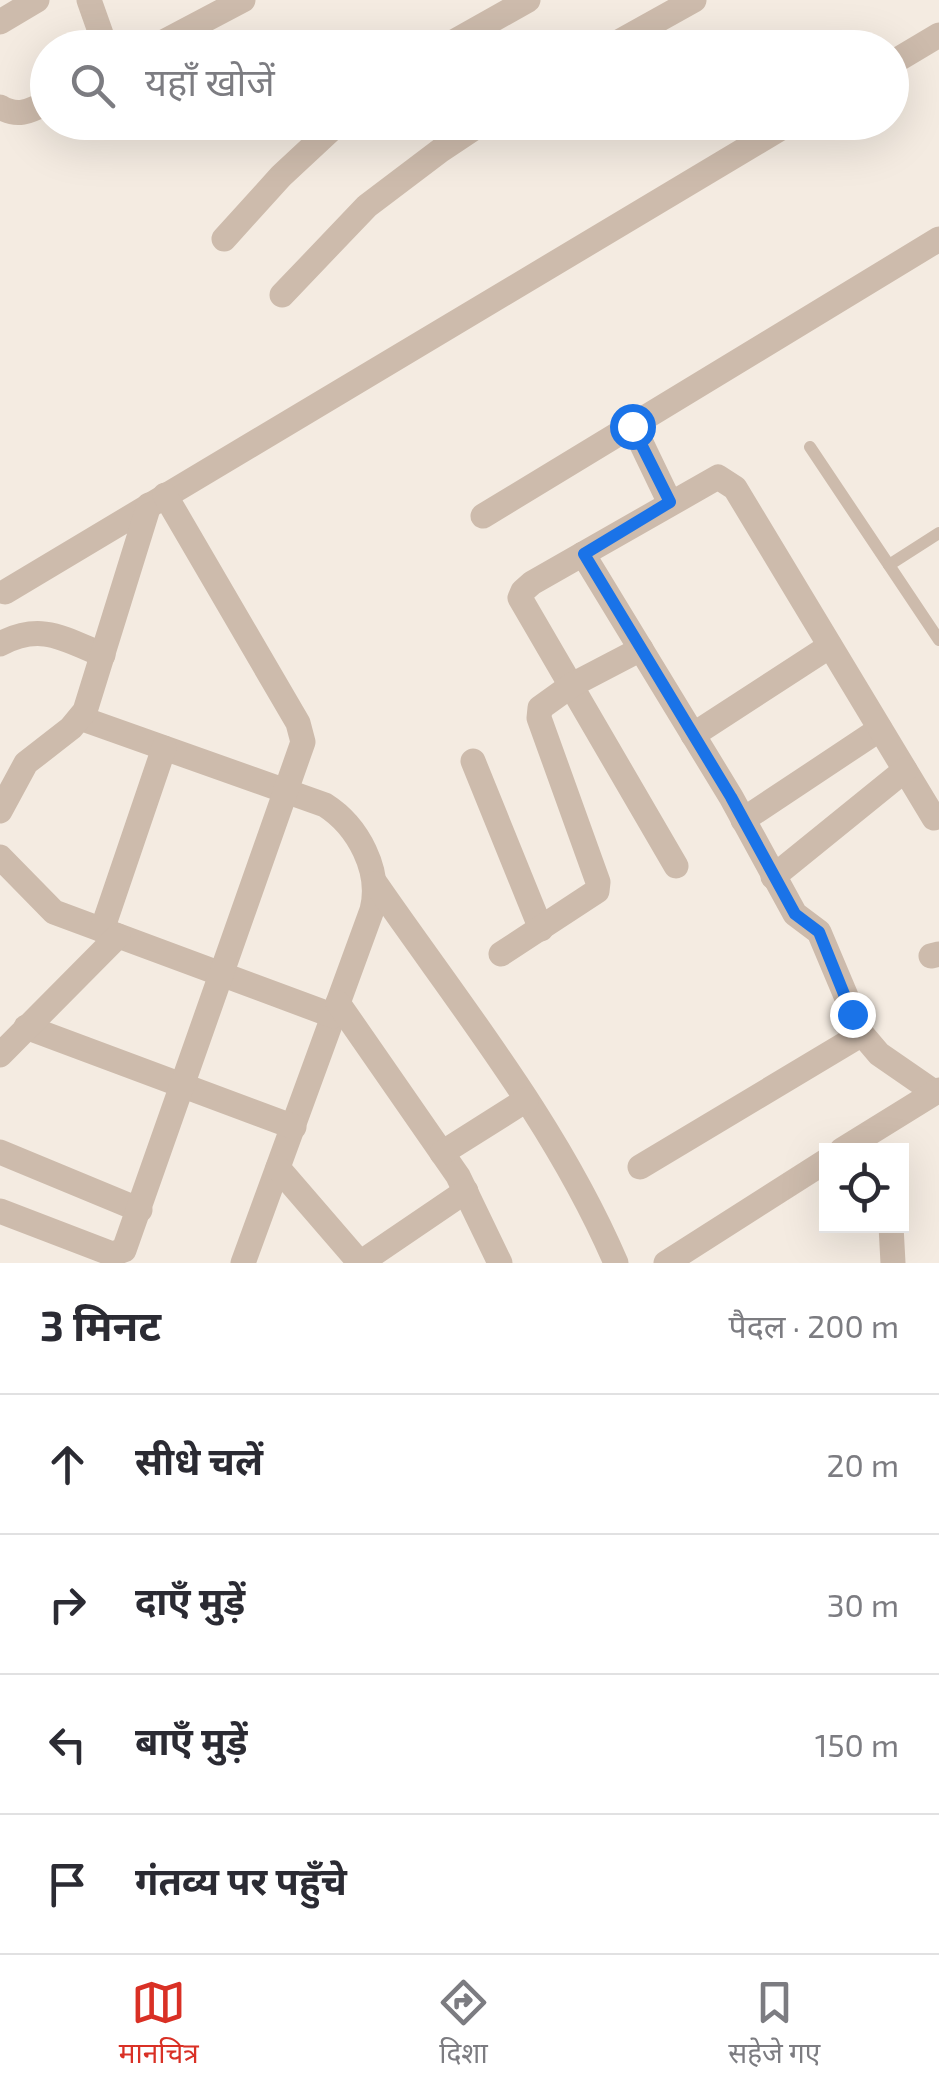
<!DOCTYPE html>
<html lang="hi">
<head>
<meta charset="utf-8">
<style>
  body { margin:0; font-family:"Exo 2","Noto Sans Devanagari",sans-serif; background:#f7f7f7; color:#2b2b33 }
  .controls { position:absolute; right:30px; bottom:30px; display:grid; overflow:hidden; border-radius:0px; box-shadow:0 10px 40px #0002 }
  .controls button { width:90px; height:90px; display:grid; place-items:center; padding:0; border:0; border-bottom:2px solid #e1e1e2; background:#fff; color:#2b2b33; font:50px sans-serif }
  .stop { position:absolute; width:30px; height:30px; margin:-22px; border:8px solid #1a73e8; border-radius:50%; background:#fff }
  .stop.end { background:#1a73e8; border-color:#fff; box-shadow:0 2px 10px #0008 }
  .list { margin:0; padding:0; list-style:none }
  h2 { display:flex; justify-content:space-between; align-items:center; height:130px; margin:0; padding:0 40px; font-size:42px }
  h2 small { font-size:32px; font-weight:400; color:#7c7c81 }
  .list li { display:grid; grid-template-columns:65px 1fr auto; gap:30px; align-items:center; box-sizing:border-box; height:140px; padding:0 40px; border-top:2px solid #e1e1e2 }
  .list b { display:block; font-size:38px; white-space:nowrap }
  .list em { font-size:32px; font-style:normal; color:#7c7c81 }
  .icon { flex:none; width:55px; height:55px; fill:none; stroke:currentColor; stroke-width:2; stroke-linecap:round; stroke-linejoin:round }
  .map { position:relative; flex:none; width:939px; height:1263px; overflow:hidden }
  .search { position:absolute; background:#fff; box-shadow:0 10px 40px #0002; left:30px; right:30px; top:30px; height:110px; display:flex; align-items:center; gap:25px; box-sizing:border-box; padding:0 35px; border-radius:55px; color:#7c7c81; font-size:38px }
  .sheet { height:690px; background:#fff }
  nav { display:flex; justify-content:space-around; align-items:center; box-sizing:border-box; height:140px; border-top:2px solid #e1e1e2; background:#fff; font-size:28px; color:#7c7c81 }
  nav a { display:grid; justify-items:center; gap:5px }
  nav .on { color:#d93025 }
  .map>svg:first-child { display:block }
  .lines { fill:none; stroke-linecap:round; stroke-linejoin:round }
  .service { stroke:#cdbbac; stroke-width:12 }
  .minor { stroke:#cdbbac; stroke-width:25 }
  .route { stroke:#1a73e8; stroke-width:12 }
</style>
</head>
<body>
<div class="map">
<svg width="939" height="1263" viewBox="0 0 939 1263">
  <rect width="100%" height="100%" fill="#f4ebe1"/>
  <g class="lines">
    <g class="service">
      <path d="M810,447L939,640"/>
      <path d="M889,565L939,533"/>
    </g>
    <g class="minor">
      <path d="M89,0L106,48"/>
      <path d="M0,22L37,0"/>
      <path d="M152,48L243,0"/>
      <path d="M443,48L528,0"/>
      <path d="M608,48L694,0"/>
      <path d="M892,63L939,35"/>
      <path d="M0,107C18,118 30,111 48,102"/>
      <path d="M224,239L281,176L339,122"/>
      <path d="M282,295L367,206L441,150L483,122"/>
      <path d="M633,426L670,503"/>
      <path d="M483,516L939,239"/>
      <path d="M583,554L731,797L795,914L819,932L862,1034L879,1054L934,1092"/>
      <path d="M5,592L791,122"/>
      <path d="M0,644C41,622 64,639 103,655"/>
      <path d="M80,718L325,805C358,826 382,871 372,910L243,1263"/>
      <path d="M693,735L830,646"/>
      <path d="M473,761L541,929"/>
      <path d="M0,811L26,763L71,728L85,711L149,505"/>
      <path d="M743,820L880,729"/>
      <path d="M0,857L54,912L334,1016"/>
      <path d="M676,866L520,598L523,591L532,583L718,477L735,488L934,818"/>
      <path d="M773,877L905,770"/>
      <path d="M376,884C461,1007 557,1125 616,1263"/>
      <path d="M102,930L164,748"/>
      <path d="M501,954L597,891L598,882L539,718L540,708L572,685L641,649"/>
      <path d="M931,956L939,954"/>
      <path d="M338,1003L458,1176L500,1263"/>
      <path d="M26,1027L294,1127"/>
      <path d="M0,1055L118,936"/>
      <path d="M842,1150L939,1090"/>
      <path d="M0,1152L140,1210"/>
      <path d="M442,1153L526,1100"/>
      <path d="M640,1167L862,1034"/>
      <path d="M278,1168L360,1263L466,1191"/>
      <path d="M0,1211L112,1254L124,1250L303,742L298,723L165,495"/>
      <path d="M891,1226L893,1263"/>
      <path d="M666,1263L826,1161"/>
    </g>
  </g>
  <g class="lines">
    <path class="route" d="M632,426L670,502L584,554L731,797L795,914L819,932L852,1014"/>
  </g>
</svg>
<div class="controls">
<button><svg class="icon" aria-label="locate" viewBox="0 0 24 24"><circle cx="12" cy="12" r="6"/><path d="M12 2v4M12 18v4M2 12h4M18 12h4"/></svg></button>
</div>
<div class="stop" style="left:632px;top:426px"></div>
<div class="stop end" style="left:852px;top:1014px"></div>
<div class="search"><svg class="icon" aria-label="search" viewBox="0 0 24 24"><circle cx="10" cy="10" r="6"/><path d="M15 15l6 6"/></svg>यहाँ खोजें</div>
</div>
<section class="sheet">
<h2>3 मिनट<small>पैदल · 200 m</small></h2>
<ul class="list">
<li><svg class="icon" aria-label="ahead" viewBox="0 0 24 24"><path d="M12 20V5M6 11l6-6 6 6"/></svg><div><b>सीधे चलें</b></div><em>20 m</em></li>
<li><svg class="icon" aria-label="right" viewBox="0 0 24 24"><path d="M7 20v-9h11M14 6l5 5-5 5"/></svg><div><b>दाएँ मुड़ें</b></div><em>30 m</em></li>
<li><svg class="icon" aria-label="left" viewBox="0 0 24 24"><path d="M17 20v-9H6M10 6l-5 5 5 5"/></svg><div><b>बाएँ मुड़ें</b></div><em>150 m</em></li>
<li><svg class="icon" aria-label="arrive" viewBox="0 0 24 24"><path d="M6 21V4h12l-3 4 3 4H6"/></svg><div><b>गंतव्य पर पहुँचे</b></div></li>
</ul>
</section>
<nav>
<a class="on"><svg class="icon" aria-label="map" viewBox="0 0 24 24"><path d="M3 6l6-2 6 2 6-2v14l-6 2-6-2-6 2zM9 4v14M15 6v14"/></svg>मानचित्र</a>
<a><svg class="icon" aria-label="directions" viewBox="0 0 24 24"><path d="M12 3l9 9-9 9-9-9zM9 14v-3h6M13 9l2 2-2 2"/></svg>दिशा</a>
<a><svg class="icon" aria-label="saved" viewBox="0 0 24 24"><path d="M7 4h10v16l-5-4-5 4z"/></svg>सहेजे गए</a>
</nav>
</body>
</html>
